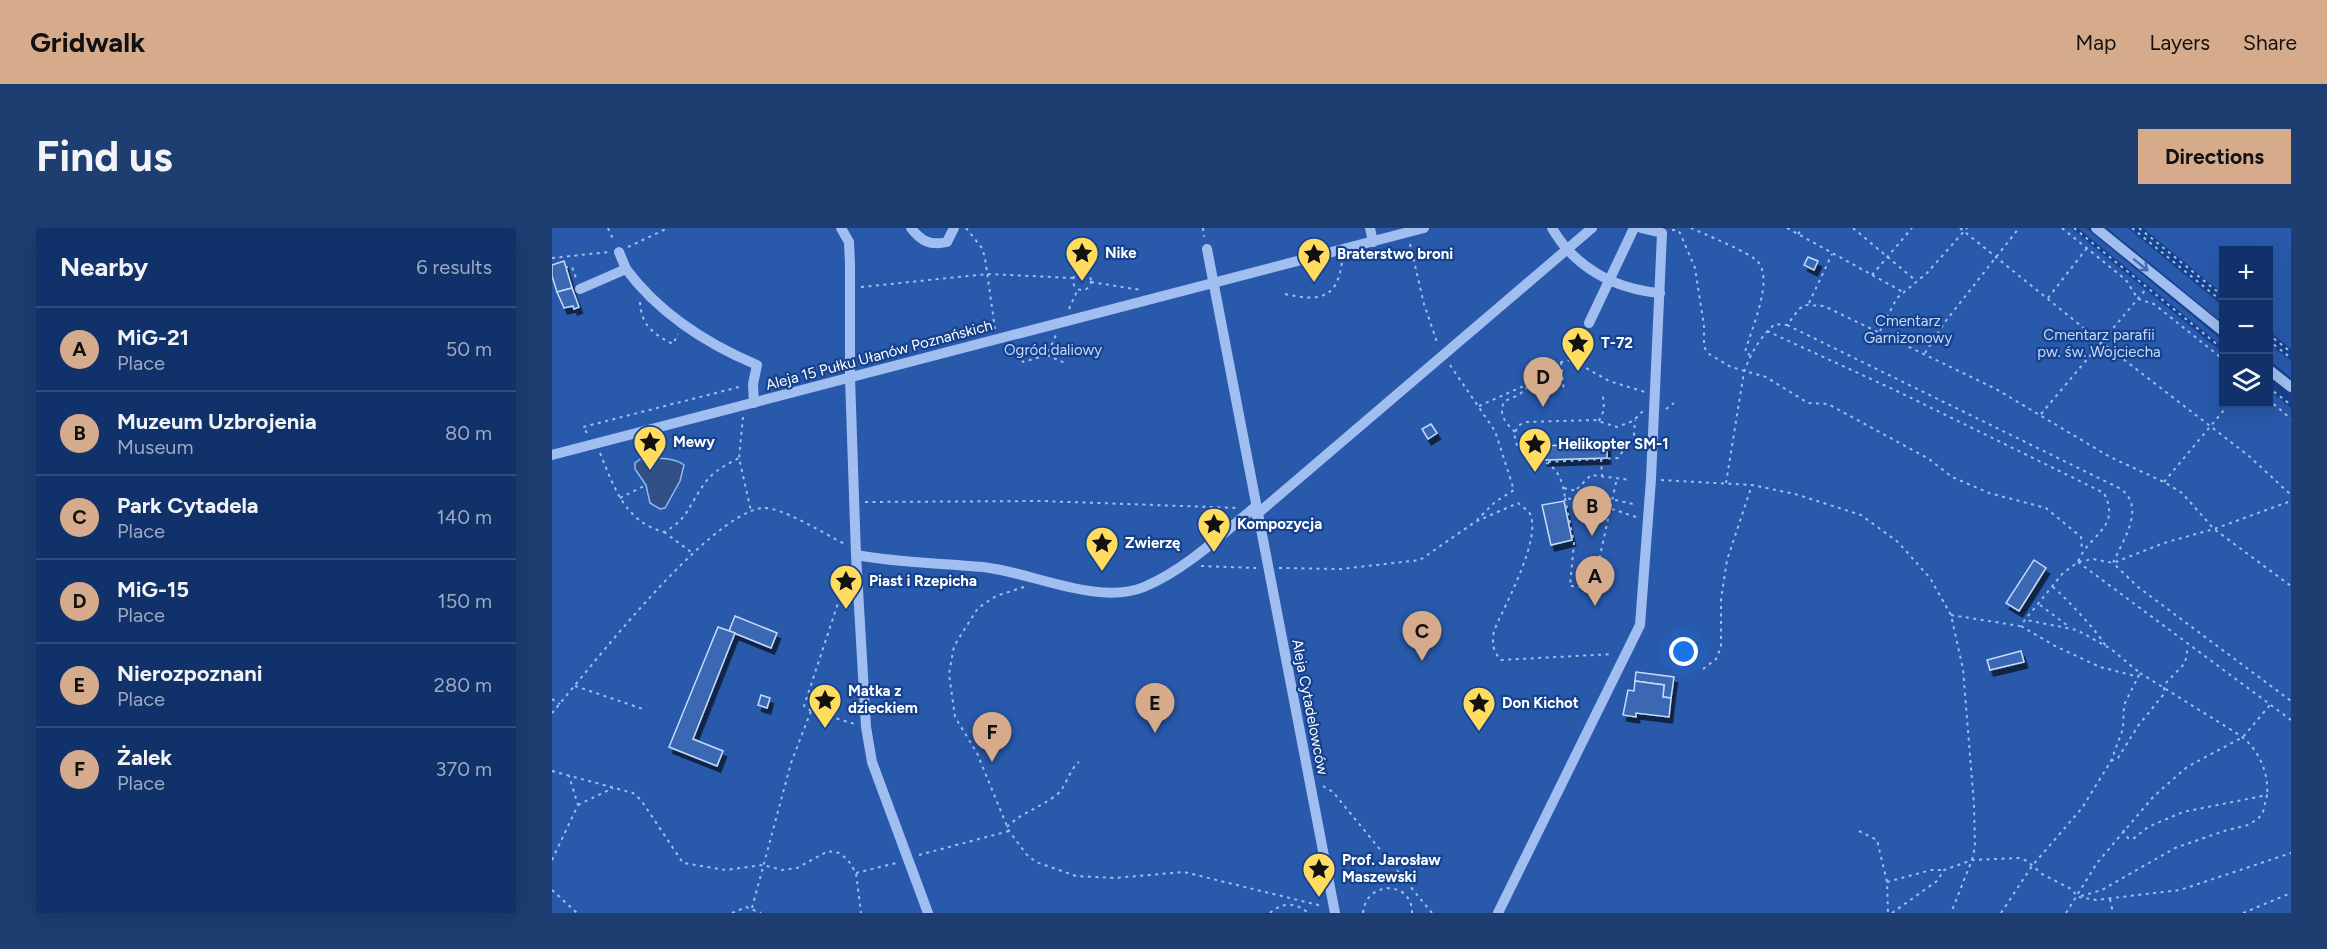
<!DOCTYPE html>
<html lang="en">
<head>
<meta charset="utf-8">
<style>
  body { margin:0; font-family:Figtree,sans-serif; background:#1e3d71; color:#f1f3f6 }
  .controls { position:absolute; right:18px; top:18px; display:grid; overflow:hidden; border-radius:0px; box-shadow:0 6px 24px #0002 }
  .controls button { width:54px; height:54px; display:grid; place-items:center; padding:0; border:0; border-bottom:2px solid #304c7d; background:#103169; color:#f1f3f6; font:30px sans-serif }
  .you { position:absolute; left:1132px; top:424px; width:21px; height:21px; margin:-15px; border:4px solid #fff; border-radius:50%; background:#1a73e8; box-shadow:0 0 0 9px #1a73e833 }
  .badge { display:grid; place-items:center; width:39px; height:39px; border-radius:50%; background:#d6ab8b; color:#111; font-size:20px; font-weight:700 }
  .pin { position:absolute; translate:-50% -50px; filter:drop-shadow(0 2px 3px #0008) }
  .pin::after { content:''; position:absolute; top:32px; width:21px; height:18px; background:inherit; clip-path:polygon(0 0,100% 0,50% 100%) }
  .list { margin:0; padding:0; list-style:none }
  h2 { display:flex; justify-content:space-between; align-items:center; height:78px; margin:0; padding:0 24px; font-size:26px }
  h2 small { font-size:20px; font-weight:400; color:#9ca9c0 }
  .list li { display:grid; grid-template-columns:39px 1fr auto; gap:18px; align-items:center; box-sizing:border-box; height:84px; padding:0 24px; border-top:2px solid #304c7d }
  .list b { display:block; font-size:22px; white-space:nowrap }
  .list p { margin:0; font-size:20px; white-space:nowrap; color:#9ca9c0 }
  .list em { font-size:20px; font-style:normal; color:#9ca9c0 }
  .icon { flex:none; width:33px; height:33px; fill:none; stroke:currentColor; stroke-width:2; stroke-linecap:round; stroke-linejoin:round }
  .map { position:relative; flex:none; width:1739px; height:685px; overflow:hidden; border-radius:0px }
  header { display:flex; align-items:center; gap:36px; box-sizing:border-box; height:84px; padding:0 30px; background:#d6ab8b; color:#111 }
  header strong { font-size:28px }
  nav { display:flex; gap:33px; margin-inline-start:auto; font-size:21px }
  .intro { display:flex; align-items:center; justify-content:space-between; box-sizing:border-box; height:144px; padding:0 36px }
  h1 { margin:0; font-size:42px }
  .button { padding:15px 27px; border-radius:0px; background:#d6ab8b; color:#111; font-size:21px; font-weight:700 }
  main { display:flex; gap:36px; padding:0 36px }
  aside { flex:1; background:#103169; border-radius:0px; box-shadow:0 6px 24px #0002 }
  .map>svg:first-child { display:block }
  .green { fill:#2859ab }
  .water { fill:#315088; stroke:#92b7f2; stroke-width:1.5 }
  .building { fill:#3a67b3; stroke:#c6dafb; stroke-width:1.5; filter:url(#shadow) }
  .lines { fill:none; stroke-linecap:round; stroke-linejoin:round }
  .path { stroke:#a0beef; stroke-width:2; stroke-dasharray:3 4.5; stroke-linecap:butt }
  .minor { stroke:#a0beef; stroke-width:10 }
  .oneway { stroke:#466daf }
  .labels { text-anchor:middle; stroke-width:4.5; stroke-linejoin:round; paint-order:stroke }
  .poi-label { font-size:15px; font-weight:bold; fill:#fff; stroke:#16418c; text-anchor:start }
  .park-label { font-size:15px; fill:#c6dafb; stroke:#16418c }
  .street-label { font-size:15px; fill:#fff; stroke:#16418c }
</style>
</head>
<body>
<header>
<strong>Gridwalk</strong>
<nav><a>Map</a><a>Layers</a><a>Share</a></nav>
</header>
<div class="intro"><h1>Find us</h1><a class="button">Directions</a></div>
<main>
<aside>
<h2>Nearby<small>6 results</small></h2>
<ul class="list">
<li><span class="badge">A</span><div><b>MiG-21</b><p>Place</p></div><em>50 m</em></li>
<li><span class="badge">B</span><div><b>Muzeum Uzbrojenia</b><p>Museum</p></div><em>80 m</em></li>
<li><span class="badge">C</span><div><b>Park Cytadela</b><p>Place</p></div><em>140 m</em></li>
<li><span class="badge">D</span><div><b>MiG-15</b><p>Place</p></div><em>150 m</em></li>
<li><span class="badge">E</span><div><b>Nierozpoznani</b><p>Place</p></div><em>280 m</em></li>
<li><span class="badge">F</span><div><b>Żalek</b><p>Place</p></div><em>370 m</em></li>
</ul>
</aside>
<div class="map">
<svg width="1739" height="685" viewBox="0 0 1739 685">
  <defs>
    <filter id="shadow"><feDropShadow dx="3.5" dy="6" stdDeviation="0" flood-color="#0009"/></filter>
  </defs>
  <rect width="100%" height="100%" fill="#16418c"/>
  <g class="green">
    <path d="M0,0H1519L1671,125L1672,176H1716L1717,162L1739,180V685H0Z"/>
    <path d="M1526,0H1534L1671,113V119Z"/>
    <path d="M1555,0H1576L1671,78V95Z"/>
    <path d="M1591,0H1739V121L1717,103L1716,22H1672L1671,66Z"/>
    <path d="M1716,115L1739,133V150L1717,132Z"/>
  </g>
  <path class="water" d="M90,230C102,230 123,229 132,237L128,253L113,280L108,281L98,275L94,257L83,241V235Z"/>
  <g class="building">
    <path d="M1256,29L1266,33L1262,42L1252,37Z"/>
    <path d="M12,33L20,60L5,64L0,48V37Z"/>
    <path d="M20,60L27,79L22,81L21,78L12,80L5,64Z"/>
    <path d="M879,196L885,205L876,211L870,201Z"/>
    <path d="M1055,215V230L992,232L991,218Z"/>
    <path d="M1012,273L1020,312L999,317L990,277Z"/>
    <path d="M1482,332L1494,340L1467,383L1454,375Z"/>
    <path d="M183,388L225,405L219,420L177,403Z"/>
    <path d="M166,399L183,405L141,511L171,523L165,538L117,519Z"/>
    <path d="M1469,423L1472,434L1438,442L1435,432Z"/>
    <path d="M1084,444L1122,449L1119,470L1111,469L1112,457L1083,453Z"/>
    <path d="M1083,453L1112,457L1111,469L1119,470L1117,489L1084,485V489L1071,487L1076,462L1082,463Z"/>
    <path d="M209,467L218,470L215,480L206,477Z"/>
  </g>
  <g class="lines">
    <g class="path">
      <path d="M56,0L62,13"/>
      <path d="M414,0L430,20L433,30L443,101"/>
      <path d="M651,0L652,9"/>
      <path d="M1139,0C1152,6 1199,25 1206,34C1222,52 1199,102 1193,124L1198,127"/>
      <path d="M1235,0L1351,64"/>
      <path d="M1301,0L1363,52"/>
      <path d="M1408,0L1549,114L1697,228L1739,267"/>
      <path d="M1510,0L1574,52L1586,71L1602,76L1672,132"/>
      <path d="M1522,0L1672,122"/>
      <path d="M1580,0L1672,75"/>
      <path d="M1587,0L1672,69"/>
      <path d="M1120,2H1125L1128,5L1143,40L1152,98V119L1157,126L1179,139L1214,149L1256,175L1276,176L1377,231L1400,249L1437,265L1494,280L1529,309L1530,322"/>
      <path d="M1246,6L1251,0"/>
      <path d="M858,16L872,76L886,117"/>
      <path d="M76,19L116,0"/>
      <path d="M0,30L57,24"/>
      <path d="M13,39H20L24,50"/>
      <circle cx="530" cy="53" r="9"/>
      <path d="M1320,47L1360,0"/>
      <path d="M539,54L589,62"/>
      <path d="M309,59L436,46L521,50"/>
      <path d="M733,66C765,73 785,73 790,34"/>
      <path d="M1496,70L1535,20"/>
      <path d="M88,74C89,97 101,106 121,116L126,106"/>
      <path d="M1257,75L1280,26"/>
      <path d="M517,81L526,61"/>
      <path d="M1235,97L1569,261C1594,280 1571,312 1561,335L1586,359L1739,473"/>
      <path d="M1215,103L1347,164L1552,265C1570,301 1536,306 1526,334"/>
      <path d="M1328,103L1345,70L1375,45L1415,0"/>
      <path d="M1032,106L1020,132L1057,153L1093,164"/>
      <path d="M1716,106L1739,124"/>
      <path d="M1716,112L1739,130"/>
      <path d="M462,120L471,134L495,127L504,107"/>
      <path d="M1373,125L1393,94L1467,0"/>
      <path d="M495,127L513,135"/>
      <path d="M1009,134L1012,164"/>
      <path d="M898,137L943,203L962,262L943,274L925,292"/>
      <path d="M1716,159L1739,177"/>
      <path d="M1716,171L1739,191"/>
      <path d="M927,178L974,157"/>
      <path d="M1114,181L1122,175"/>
      <path d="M1489,186L1595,60"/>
      <path d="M191,189L187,230L199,283"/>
      <path d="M1047,193L1052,182L1051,168"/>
      <path d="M963,204C954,195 946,187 952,174C957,170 965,169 969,165C993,144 984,138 1020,132"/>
      <path d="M35,205L31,199L191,158"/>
      <path d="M48,225C62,259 73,294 112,304C137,291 137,276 153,255C161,243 174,237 187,230"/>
      <path d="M1049,231L1050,248"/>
      <path d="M996,234L1066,230L1082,207L1083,192"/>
      <path d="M1109,252L1200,257L1243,266L1309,287L1346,314L1378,350L1399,387L1411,441L1422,577L1423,619L1420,632L1399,685"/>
      <path d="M1612,254L1677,176"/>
      <path d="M1174,255L1192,144C1199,125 1208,109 1223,96L1235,97L1247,81L1253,77L1272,78L1444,161L1558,229L1612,254L1630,265L1662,301L1739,358"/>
      <path d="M1012,260L1085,277"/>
      <path d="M1025,261L1039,247L1079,252"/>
      <path d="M68,270L94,257"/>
      <path d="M1013,270L1022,315L1018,358L1041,360L1065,250"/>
      <path d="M313,274L490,273L685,280"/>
      <path d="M1084,289L1042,275L1013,270C1008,234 994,235 966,221L962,206L967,197L975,194L1043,192L1065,199L1081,193L1091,183"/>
      <path d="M112,304L139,324"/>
      <path d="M1526,334L1739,492"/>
      <path d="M649,338L704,340"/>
      <path d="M727,340L789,341L868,332L923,294L966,275C969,278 974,281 977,284C992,308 952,378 942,403C940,415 940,422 949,432L1061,426"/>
      <path d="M472,359L444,368L426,380L402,418L397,446L403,489L425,525L457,603L475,627L484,634L524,648L563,650L632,644L770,678"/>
      <path d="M1501,359C1512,368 1550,408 1554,419"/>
      <path d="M1488,377L1516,398"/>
      <path d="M1399,387L1468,398L1511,345L1526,334L1541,331L1561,335L1612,315L1662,301L1739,273"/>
      <path d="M1469,398L1503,418L1548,439L1587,449"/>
      <path d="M1151,441L1164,431L1169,419V371L1175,332L1200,257"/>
      <path d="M1588,445L1689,508C1707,522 1717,545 1715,567"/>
      <path d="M23,458L91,481"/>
      <path d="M0,471L8,476"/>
      <path d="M259,483L252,478L294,351"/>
      <path d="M0,485C39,439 155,288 210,280C229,278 274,307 293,316"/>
      <path d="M1559,533L1566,530L1586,498L1611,467L1613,456L1633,435L1636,418"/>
      <path d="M0,543L81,565L89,572L131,635L174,642L211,637L230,642L245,640L276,623L287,625L296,632L304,645L309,685"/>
      <path d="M771,558L781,564L880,685"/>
      <path d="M26,577L61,560"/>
      <path d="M455,599C469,585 487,580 503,568C514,561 516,543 527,534"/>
      <path d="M1307,603L1325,612L1335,654L1336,685"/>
      <path d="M367,627L457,603"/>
      <path d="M0,632L26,577L17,548"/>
      <path d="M304,645L344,635"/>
      <path d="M1335,654L1379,642H1392"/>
      <path d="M0,662L25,685"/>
      <path d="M1529,668L1550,662L1623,620L1672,603L1696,597L1706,591L1711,584L1715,567L1631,584L1596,599L1581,611L1576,610L1571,602"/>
      <path d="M1558,671L1561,685"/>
      <path d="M200,680L239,535L259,483L303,496"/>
      <path d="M180,685L194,679L209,685"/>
      <path d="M718,685C730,674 744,674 756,685"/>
      <path d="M811,685C814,651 861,653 860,685"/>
      <path d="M1340,685L1385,653L1392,642L1420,632L1467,630L1475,633L1490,646L1519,661L1526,669L1544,672L1628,662L1739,625"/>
      <path d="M1449,685L1480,638L1530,580L1559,533L1571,501L1572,477L1588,445L1559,421L1525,402L1474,392"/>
      <path d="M1514,685L1545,635L1602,568L1635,539L1691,509L1718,477"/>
      <path d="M1691,685L1739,665"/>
    </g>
    <g class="minor">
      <path d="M289,0L297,14L298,36V150L304,327L314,499L320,534L376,685"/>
      <path d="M359,0C369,13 378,18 395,14L402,0"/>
      <path d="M818,0L821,14"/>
      <path d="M1000,0C1023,40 1063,61 1108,65"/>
      <path d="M1544,0L1672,104"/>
      <path d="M655,21L783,685"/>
      <path d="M74,41C107,85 155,116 205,137L201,156L202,175"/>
      <path d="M28,61L74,41L67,24"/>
      <path d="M1037,95L1082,0"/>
      <path d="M1716,141L1739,159"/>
      <path d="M0,227L872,0"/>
      <path d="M704,287L1040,0"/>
      <path d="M304,327C347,335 388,335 431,339C479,344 546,378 592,359C634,341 668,308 703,279"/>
      <path d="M946,685L1088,397L1099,251L1110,5L1089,0"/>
    </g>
  </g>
  <defs><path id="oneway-shaft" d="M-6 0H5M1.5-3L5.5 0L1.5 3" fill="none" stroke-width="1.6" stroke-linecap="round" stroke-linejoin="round" transform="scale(1.5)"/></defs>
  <use class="oneway" href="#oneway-shaft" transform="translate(1589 37) rotate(39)"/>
  <defs>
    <symbol id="sight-pin" viewBox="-11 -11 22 30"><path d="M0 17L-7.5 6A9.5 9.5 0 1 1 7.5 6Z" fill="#ffdc5e" stroke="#16418c"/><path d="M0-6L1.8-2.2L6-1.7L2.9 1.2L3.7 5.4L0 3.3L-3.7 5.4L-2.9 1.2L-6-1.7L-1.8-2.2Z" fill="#111"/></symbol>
  </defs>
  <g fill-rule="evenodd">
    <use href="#sight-pin" x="511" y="6" width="38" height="52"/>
    <use href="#sight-pin" x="743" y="7" width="38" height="52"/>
    <use href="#sight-pin" x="1007" y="96" width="38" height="52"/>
    <use href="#sight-pin" x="79" y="195" width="38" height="52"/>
    <use href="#sight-pin" x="964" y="197" width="38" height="52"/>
    <use href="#sight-pin" x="643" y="277" width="38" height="52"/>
    <use href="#sight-pin" x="531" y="296" width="38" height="52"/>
    <use href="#sight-pin" x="275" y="334" width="38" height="52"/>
    <use href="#sight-pin" x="254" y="453" width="38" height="52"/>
    <use href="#sight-pin" x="908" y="456" width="38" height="52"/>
    <use href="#sight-pin" x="748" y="622" width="38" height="52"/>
  </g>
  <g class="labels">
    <g class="poi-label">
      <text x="553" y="30">Nike</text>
      <text x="785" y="31">Braterstwo broni</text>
      <text x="1049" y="120">T-72</text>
      <text x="121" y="219">Mewy</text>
      <text x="1006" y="221">Helikopter SM-1</text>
      <text x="685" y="301">Kompozycja</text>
      <text x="573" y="320">Zwierzę</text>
      <text x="317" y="358">Piast i Rzepicha</text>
      <text x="296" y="468">Matka z<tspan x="296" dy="17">dzieckiem</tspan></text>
      <text x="950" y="480">Don Kichot</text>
      <text x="790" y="637">Prof. Jarosław<tspan x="790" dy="17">Maszewski</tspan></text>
    </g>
    <g class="park-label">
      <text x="1356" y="98">Cmentarz<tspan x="1356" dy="17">Garnizonowy</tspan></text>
      <text x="1547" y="112">Cmentarz parafii<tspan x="1547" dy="17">pw. św. Wojciecha</tspan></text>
      <text x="501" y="127">Ogród daliowy</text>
    </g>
    <g class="street-label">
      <text transform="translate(327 127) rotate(-15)" y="5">Aleja 15 Pułku Ułanów Poznańskich</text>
      <text transform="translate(758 479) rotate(79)" y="5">Aleja Cytadelowców</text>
    </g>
  </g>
</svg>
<div class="controls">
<button>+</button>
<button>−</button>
<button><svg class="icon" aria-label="layers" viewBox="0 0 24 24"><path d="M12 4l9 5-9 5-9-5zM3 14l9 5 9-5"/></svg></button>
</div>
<div class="you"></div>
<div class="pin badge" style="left:1043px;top:378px">A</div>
<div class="pin badge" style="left:1040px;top:308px">B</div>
<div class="pin badge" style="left:870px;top:433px">C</div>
<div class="pin badge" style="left:991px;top:179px">D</div>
<div class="pin badge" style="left:603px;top:505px">E</div>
<div class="pin badge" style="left:440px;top:534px">F</div>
</div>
</main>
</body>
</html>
